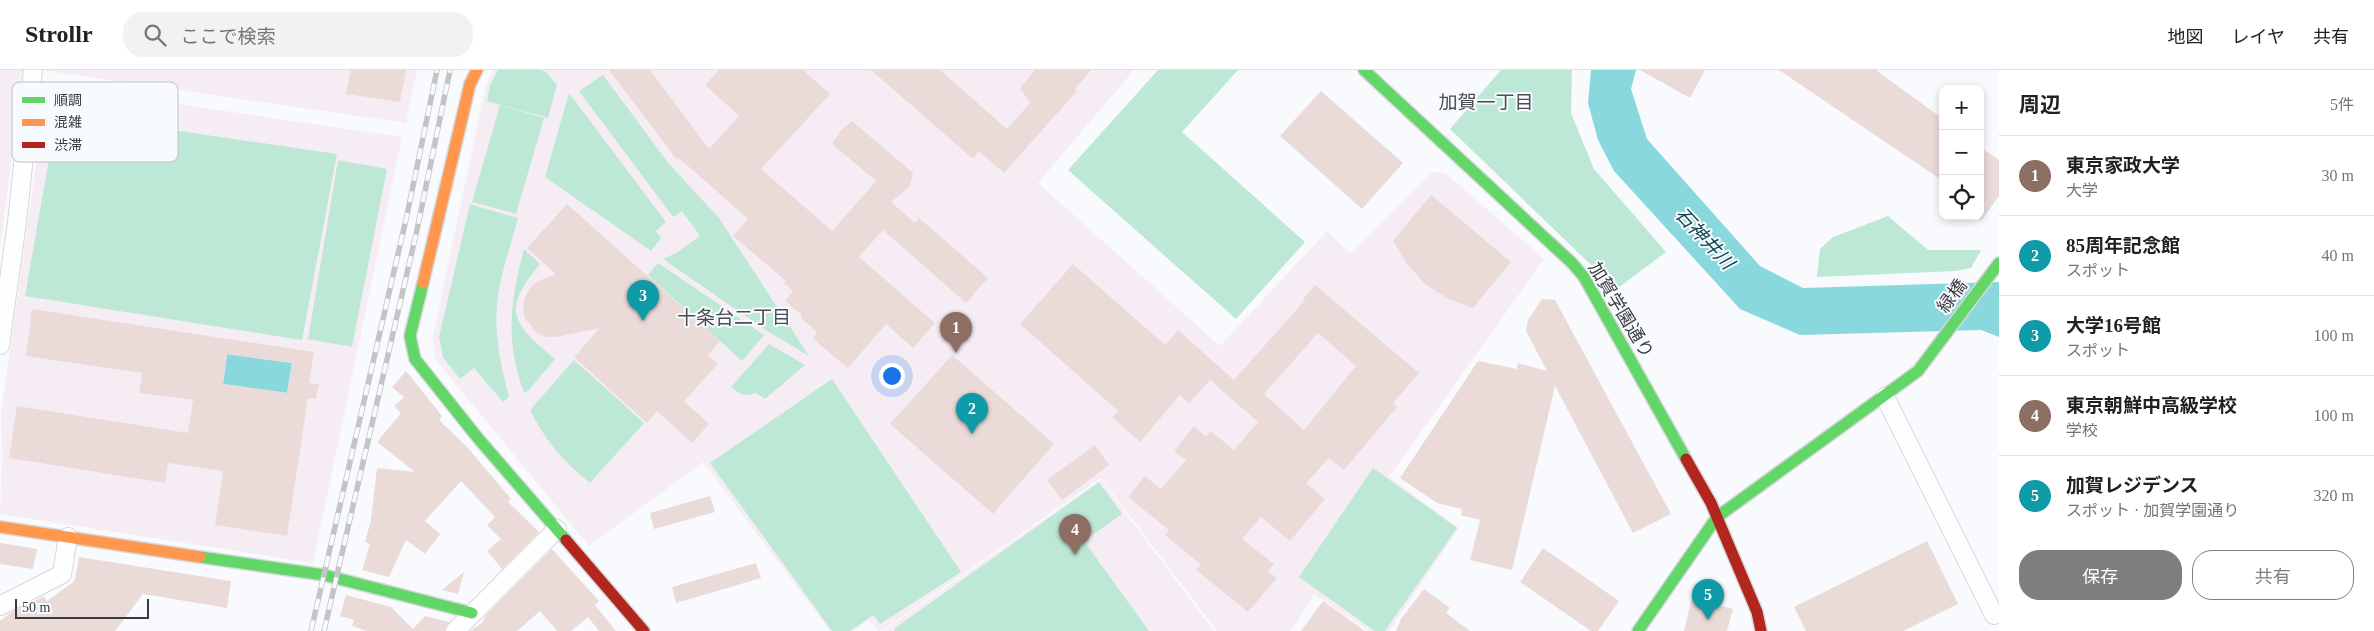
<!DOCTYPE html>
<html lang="ja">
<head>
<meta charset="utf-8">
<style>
  body { margin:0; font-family:"Times New Roman","Noto Sans JP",serif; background:#f2f2f2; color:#202124 }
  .controls { position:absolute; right:15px; top:15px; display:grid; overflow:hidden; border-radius:10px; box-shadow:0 2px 8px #0003 }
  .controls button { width:45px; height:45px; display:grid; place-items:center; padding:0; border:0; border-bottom:1px solid #e0e0e0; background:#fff; color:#202124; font:25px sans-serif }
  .scale { position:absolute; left:15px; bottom:12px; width:134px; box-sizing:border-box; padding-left:5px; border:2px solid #3a3b3d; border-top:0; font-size:14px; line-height:18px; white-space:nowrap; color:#3a3b3d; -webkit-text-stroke:4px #f7fafe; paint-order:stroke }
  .you { position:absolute; left:891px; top:305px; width:18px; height:18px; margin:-12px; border:4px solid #fff; border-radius:50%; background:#1a73e8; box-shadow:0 0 0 8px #1a73e833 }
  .badge { display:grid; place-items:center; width:32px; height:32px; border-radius:50%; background:#7c7e80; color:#fff; font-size:16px; font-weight:700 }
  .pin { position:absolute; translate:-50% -41px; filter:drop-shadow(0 1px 2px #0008) }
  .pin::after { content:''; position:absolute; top:26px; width:18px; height:15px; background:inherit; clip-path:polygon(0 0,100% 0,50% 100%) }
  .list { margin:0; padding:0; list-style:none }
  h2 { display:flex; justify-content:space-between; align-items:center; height:65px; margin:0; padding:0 20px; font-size:21px }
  h2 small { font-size:16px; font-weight:400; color:#757577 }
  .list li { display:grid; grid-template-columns:32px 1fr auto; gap:15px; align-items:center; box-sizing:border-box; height:80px; padding:0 20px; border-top:1px solid #e0e0e0 }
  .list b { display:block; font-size:19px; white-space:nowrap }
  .list p { margin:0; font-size:16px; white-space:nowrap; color:#757577 }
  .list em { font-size:16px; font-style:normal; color:#757577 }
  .actions { display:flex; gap:10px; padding:15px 20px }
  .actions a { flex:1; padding:11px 0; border:1px solid #7c7e80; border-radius:20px; text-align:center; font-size:18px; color:#7c7e80 }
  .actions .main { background:#7c7e80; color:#fff }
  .icon { flex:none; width:28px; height:28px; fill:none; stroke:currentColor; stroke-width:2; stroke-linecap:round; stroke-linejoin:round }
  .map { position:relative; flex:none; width:1999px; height:561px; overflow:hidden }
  header { display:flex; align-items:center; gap:30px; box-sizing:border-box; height:70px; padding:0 25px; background:#fff; border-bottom:1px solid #e0e0e0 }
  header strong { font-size:24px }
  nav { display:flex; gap:28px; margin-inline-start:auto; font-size:18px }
  .search { width:350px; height:45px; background:#f2f2f2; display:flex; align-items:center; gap:12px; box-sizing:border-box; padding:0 18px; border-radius:20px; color:#757577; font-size:19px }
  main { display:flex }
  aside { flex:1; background:#fff }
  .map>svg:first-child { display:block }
  .education { fill:#f6edf4 }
  .green { fill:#bde8d6 }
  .water { fill:#89d8de }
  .building { fill:#eadbd9; fill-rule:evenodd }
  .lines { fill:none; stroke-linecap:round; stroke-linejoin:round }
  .street-casing { stroke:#d6d7da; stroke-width:20 }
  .fast-casing { stroke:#d6d7da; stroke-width:14 }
  .slow-casing { stroke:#d6d7da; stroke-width:14 }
  .jam-casing { stroke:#d6d7da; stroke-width:14 }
  .street { stroke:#fefeff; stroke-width:18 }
  .fast { stroke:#63d668; stroke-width:11 }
  .slow { stroke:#ff974d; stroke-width:11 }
  .jam { stroke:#b3261e; stroke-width:11 }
  .rail-casing { stroke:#c3c4c4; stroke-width:5.5 }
  .rail { stroke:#f7fafe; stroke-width:4; stroke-dasharray:11; stroke-linecap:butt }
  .labels { text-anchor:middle; stroke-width:4; stroke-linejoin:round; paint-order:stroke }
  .street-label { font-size:18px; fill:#3a3b3d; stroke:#f7fafe }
  .neighbourhood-label { font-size:19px; fill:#4a4d51; stroke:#f7fafe }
  .water-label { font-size:19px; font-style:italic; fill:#124549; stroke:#f7fafe }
  .key { fill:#f7fafe; stroke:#bec1c4; stroke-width:1 }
  .key-label { font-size:14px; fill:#3a3b3d }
</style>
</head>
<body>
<header>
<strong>Strollr</strong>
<div class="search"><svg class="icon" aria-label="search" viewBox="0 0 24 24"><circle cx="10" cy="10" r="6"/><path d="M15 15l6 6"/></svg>ここで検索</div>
<nav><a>地図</a><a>レイヤ</a><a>共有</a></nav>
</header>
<main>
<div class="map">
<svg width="1999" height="561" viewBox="0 0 1999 561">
  <rect width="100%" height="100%" fill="#f8fafd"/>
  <g class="education">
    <path d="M0,0H23L0,178Z"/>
    <path d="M41,0H417L406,53Z"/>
    <path d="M493,0H1134L1038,113L1220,276L1327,161L1350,183L1433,102L1445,103L1544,189L1389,407L1459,458L1389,561H1369L1314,524L1291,561H1217L1101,408L881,561H878L869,550L853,561H830L703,392L589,476L435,289L433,267L442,223L486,15Z"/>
    <path d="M47,15L402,67L313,493L0,444L2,386L1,344Z"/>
    <path d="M1101,410L1214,561H883Z"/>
  </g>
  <g class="green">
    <path d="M498,0H541L547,3L557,15L548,48L487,31L490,15Z"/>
    <path d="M1158,0H1238L1182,62L1305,172L1236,249L1068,100Z"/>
    <path d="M1501,0H1572L1571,43L1594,99L1666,182L1610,224L1591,195L1450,59Z"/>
    <path d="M603,5L669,94L719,148L809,286L767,261L663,189L676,183L700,166L682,141L673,147L579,21Z"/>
    <path d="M569,23L666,152L656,161L661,168L651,181L545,107Z"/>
    <path d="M500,35L544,48L516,144L472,132Z"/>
    <path d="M57,43L337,84L302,270L25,226Z"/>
    <path d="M338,90L387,99L352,277L308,269Z"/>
    <path d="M470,134L518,148C512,172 503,196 499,220C492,256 500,292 509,327L503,332L474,298L460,309L443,287L439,267Z"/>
    <path d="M1888,146L1928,180H1981L1971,198L1956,201L1817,207L1820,179L1833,167Z"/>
    <path d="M524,179L540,194C501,241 512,253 555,289L528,321L524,323C505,269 510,233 524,179Z"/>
    <path d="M658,193L764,265L742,291L648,205Z"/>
    <path d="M769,274L805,295L765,329L756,323C744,327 741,325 731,317Z"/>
    <path d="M574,290L644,353L590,413C563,392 545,370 530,340Z"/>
    <path d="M832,309L961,502L880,554L873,545L850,561H832L710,393Z"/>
    <path d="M1373,398L1457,458L1385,561H1375L1299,507Z"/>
    <path d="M1099,412L1122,444L1084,471L1149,561H895L894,559Z"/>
  </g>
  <g class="water">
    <path d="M1591,0H1636L1631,19L1647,69L1760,196L1803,218L1999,212V267L1981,260L1800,265L1740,239L1614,101L1598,70L1588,33Z"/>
    <path d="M227,284L292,293L287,323L223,314Z"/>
  </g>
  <g class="building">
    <path d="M351,0H406L400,32L346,24Z"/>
    <path d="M609,0H650L709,79L739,46L705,15L719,0H803L830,24L761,99L832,161L876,111L832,74L841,60L852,51L913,103L910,116L891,132L915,153L919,148L988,208L966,233L883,160L859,187L935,253L913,278L886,254L848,298L813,269L817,262L801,248L802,245L785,231L793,221L784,213L786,211L733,166L748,149L679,88L677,90Z"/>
    <path d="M871,0H940L1007,59L1030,33L1020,18L1035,0H1091L1075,19L1077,21L1004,103L979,81L973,89Z"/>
    <path d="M1640,0H1705L1690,28Z"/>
    <path d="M1779,0H1876L1943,49V111Z"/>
    <path d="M1321,21L1403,93L1362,139L1280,66Z"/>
    <path d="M1980,77L1999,90V126L1980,152Z"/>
    <path d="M1431,125L1511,192L1473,238L1448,229L1425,214L1407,194L1393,171Z"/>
    <path d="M567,134L720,271L708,285L718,294L684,331L709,354L692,373L657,341L647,353L574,287L600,258L556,267H546L537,263L525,248L523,238L525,227L530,218L538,211L556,204L527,178Z"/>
    <path d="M1073,194L1165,275L1178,260L1234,310L1305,230L1303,229L1315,215L1419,303L1393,333L1397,337L1344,400L1329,388L1306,413L1325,429L1290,471L1261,447L1242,469L1274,494L1268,501L1277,508L1248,542L1196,500L1201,495L1165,465L1169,460L1128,427L1145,406L1161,419L1186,390L1174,381L1194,356L1206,367L1211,361L1234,380L1258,352L1210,310L1189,333L1180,325L1140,372L1112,347L1118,341L1020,254ZM1318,263L1356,296L1304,360L1264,324Z"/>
    <path d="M1542,229L1555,230L1671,444L1633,463L1555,316L1512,500L1470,490L1480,450L1461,445L1462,439L1437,433L1400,408L1478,291L1517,299L1518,293L1547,301L1526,261L1528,250Z"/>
    <path d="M32,239L314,282L309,313L319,314L316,329L308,328L287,466L215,455L223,401L168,393L165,413L9,388L17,336L188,363L193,330L139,323L142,303L26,286ZM227,284L292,293L287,323L223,314Z"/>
    <path d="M952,285L1054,374L993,444L890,354Z"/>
    <path d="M406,301L442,346L439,350L467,377L511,429L508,432L539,462L502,499L487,481L501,469L487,455L495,447L461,411L425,451L440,464L425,484L406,470L389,507L362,500L370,474L365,472L371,450L377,398L415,402L377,372L401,343L394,336L404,327L392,317Z"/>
    <path d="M1095,375L1109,395L1062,430L1047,410Z"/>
    <path d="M710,426L715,442L654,459L650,443Z"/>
    <path d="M1927,471L1958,534L1903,561H1806L1794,537Z"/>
    <path d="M0,473L37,479L33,499L0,494Z"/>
    <path d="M1543,478L1619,531L1598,561H1591L1520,512Z"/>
    <path d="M552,479L599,531L595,535L616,561H599L588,547L571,561H557L540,541L517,561H470L482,553L486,545Z"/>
    <path d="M79,487L231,511L227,538L143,524L115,561H0V551L16,539L28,534V536L43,526L47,531L72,513L75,509Z"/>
    <path d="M756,493L761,508L676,533L672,517Z"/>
    <path d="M464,502L458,524L442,520Z"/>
    <path d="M1424,519L1450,538L1446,543L1470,561H1396L1401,549Z"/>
    <path d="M346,525L391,537L413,559L425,546L449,552L445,561H367L352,556L354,550L340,546Z"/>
    <path d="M1692,528L1733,539L1727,561H1684Z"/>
    <path d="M1323,531L1365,561H1301Z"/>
  </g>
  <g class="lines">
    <defs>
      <g id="street">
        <path d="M0,275L17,152L33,0"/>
        <path d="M1885,327L1994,545"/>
        <path d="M0,536L62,504L68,467"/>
        <path d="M455,561L557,459"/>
      </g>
      <g id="fast">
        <path d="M1364,0L1572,193L1584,207L1686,389"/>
        <path d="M423,213L410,266L415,289L477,367L566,470"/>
        <path d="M200,487L324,505L472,543"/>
        <path d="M1638,561L1717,447L1918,301L1999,193"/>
      </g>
      <g id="slow">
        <path d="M423,213L470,14L477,0"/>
        <path d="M0,457L200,487"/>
      </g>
      <g id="jam">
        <path d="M1686,389L1711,433L1757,542L1761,561"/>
        <path d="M566,470L644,561"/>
      </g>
    </defs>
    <use href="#street" class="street-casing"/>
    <use href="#fast" class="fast-casing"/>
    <use href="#slow" class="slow-casing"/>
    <use href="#jam" class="jam-casing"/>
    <use href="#street" class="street"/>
    <use href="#fast" class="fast"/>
    <use href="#slow" class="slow"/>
    <use href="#jam" class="jam"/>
    <defs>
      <g id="rail">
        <path d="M311,561L407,145L437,0"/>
        <path d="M324,561L417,160L450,0"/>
      </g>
    </defs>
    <use href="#rail" class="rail-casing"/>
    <use href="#rail" class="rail"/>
  </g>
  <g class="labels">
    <g class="street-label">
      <text transform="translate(1952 226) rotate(-53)" y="6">緑橋</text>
      <text transform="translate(1621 240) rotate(59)" y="6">加賀学園通り</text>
    </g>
    <g class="neighbourhood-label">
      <text x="1486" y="39">加賀一丁目</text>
      <text x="734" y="254">十条台二丁目</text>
    </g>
    <g class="water-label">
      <text transform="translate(1705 168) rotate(47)" y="7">石神井川</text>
    </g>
  </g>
  <rect x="12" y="12" width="166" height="80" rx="8" class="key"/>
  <rect x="22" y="27" width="23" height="6" fill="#63d668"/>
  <rect x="22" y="49" width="23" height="7" fill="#ff974d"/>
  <rect x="22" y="72" width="23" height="6" fill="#b3261e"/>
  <g class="key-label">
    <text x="54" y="35">順調</text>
    <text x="54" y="57">混雑</text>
    <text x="54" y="80">渋滞</text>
  </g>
</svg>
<div class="controls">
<button>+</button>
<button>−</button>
<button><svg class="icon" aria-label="locate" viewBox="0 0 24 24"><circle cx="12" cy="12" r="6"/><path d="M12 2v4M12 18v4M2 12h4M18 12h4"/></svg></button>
</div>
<div class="scale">50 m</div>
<div class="you"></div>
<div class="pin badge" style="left:956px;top:283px;background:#8d6e63">1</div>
<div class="pin badge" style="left:972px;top:364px;background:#0f9aa8">2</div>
<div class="pin badge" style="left:643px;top:251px;background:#0f9aa8">3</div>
<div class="pin badge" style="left:1075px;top:485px;background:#8d6e63">4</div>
<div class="pin badge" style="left:1708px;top:550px;background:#0f9aa8">5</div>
</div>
<aside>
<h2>周辺<small>5件</small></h2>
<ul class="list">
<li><span class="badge" style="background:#8d6e63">1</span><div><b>東京家政大学</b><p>大学</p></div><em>30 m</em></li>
<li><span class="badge" style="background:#0f9aa8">2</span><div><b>85周年記念館</b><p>スポット</p></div><em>40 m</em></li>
<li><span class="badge" style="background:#0f9aa8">3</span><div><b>大学16号館</b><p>スポット</p></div><em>100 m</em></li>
<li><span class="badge" style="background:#8d6e63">4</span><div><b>東京朝鮮中高級学校</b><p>学校</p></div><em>100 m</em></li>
<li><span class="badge" style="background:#0f9aa8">5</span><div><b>加賀レジデンス</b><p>スポット · 加賀学園通り</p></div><em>320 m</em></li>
</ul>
<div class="actions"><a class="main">保存</a><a>共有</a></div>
</aside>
</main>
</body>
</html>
